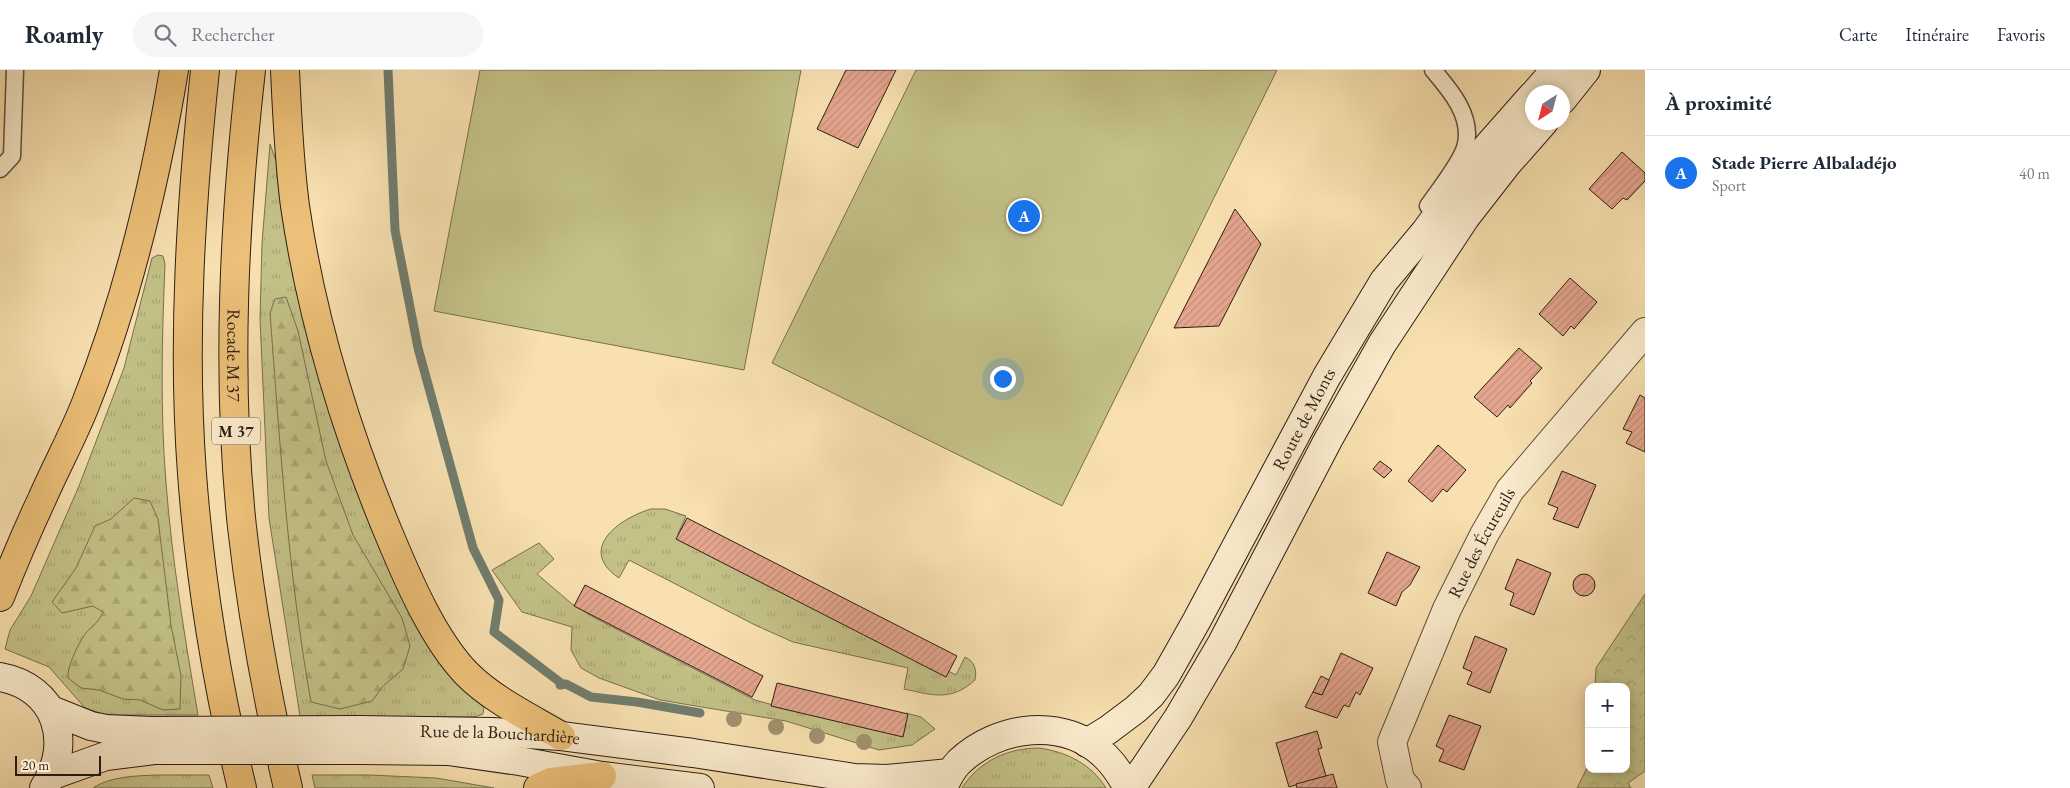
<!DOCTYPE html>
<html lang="fr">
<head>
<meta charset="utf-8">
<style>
  body { margin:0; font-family:"EB Garamond",serif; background:#f6f6f7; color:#1f2937 }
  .controls { position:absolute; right:15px; bottom:15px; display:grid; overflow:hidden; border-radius:10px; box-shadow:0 2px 12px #0003 }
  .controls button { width:45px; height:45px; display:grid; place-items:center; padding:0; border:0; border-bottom:1px solid #e0e1e3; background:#fff; color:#1f2937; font:25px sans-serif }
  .compass { position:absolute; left:1525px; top:15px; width:45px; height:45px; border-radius:50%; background:#fff; box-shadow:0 2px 12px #0003; rotate:216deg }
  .scale { position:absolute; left:15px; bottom:12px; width:86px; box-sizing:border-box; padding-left:5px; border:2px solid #2d1d15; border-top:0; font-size:14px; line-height:18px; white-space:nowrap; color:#2d1d15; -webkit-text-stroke:4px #faebcc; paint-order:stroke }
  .you { position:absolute; left:1002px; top:308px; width:18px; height:18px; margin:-12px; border:4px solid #fff; border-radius:50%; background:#1a73e8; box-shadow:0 0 0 8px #1a73e833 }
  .badge { display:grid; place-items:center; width:32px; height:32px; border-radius:50%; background:#1a73e8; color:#fff; font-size:16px; font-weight:700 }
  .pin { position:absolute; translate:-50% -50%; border:2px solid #fff; box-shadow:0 1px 5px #0006 }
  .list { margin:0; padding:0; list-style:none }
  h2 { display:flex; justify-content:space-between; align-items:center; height:65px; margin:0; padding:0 20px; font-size:21px }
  h2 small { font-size:16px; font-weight:400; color:#747a83 }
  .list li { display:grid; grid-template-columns:32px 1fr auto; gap:15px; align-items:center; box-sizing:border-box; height:75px; padding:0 20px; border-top:1px solid #e0e1e3 }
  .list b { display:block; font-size:19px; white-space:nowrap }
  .list p { margin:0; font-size:16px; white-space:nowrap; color:#747a83 }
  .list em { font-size:16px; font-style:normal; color:#747a83 }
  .icon { flex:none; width:28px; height:28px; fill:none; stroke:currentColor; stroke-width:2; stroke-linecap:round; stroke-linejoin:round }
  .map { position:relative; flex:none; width:1645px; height:718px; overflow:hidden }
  header { display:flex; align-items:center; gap:30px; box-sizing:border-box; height:70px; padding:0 25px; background:#fff; border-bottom:1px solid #e0e1e3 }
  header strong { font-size:24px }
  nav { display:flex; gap:28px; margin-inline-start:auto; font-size:18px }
  .search { width:350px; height:45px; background:#f6f6f7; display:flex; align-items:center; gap:12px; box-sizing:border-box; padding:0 18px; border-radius:28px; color:#747a83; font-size:19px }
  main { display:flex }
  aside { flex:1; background:#fff }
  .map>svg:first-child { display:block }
  .grass { fill:url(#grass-tufts); stroke:#786f4e }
  .forest { fill:url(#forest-firs); stroke:#786f4e }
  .park { fill:url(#park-crowns); stroke:#786f4e }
  .pitch { fill:#c3c187; stroke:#786f4e }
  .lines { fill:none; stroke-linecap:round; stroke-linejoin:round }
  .stream { stroke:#707d6e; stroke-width:9 }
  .building { fill:url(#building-hatch); stroke:#2d1d15 }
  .lane-casing { stroke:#604e3c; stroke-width:19 }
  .street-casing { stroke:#604e3c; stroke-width:30 }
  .secondary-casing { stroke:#2d1d15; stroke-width:30 }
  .highway-casing { stroke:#2d1d15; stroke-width:30 }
  .lane { stroke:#faebcc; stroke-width:16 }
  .street { stroke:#faebcc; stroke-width:28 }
  .secondary { stroke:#faebcc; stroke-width:28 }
  .highway { stroke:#ecc078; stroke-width:28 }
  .secondary-bridge-casing { stroke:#2d1d15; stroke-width:30; stroke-linecap:butt }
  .secondary-bridge { stroke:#faebcc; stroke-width:28 }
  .tree { fill:#a1906d }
  .labels { text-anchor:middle; stroke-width:4; stroke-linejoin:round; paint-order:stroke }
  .shield { fill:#faebcc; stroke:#6a5b4c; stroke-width:1 }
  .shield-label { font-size:16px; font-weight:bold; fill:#2d1d15 }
  .street-label { font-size:18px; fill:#2d1d15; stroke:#faebcc }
</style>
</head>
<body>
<header>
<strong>Roamly</strong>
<div class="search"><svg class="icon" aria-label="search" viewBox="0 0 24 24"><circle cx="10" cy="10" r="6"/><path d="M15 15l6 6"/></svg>Rechercher</div>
<nav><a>Carte</a><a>Itinéraire</a><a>Favoris</a></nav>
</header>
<main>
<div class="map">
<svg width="1645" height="718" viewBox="0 0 1645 718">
  <defs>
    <pattern id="grass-tufts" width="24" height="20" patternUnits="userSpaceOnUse" patternTransform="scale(1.25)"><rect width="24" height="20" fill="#c3c187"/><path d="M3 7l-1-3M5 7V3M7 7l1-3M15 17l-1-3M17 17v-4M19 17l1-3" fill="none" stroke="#a8a574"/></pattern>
    <pattern id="forest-firs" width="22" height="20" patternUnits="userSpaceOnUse" patternTransform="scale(1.25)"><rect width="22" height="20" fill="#c3c187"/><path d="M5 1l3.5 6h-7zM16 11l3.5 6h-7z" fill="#a8a574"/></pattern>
    <pattern id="park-crowns" width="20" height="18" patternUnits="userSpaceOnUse" patternTransform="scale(1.25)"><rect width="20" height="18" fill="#c3c187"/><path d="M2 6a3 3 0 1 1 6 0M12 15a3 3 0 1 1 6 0" fill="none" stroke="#a8a574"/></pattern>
    <pattern id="building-hatch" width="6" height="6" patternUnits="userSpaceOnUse" patternTransform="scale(1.25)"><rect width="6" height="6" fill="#e5a68f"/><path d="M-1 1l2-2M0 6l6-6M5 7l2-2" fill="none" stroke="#c58e7a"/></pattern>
  </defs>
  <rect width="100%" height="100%" fill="#f8e0b0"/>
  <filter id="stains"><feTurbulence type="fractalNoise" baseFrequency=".004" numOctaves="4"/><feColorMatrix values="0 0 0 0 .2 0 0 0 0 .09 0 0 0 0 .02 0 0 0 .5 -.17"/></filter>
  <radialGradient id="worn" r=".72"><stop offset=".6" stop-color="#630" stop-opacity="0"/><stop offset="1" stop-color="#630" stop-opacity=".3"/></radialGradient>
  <g class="grass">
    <path d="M270,74L279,99L361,429L391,505L431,581L462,619L484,637L483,644L474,647L300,646L269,448L260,249L262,173Z"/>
    <path d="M158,185L163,186L165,194C162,267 160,340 166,413C172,491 185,568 198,645H106L85,638L49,597L5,579L10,560L31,526L79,416L124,298L152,188Z"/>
    <path d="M651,439H665L686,446L678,464L956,605L965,587C975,592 977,600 975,610C951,632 932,625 904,619L908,598L793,572L755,555L629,490L619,508C576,479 620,448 651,439Z"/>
    <path d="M539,473L554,489L537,504L572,534L595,548L755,630L784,638L901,665L906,643L921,647L935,659L912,675L879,680L786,651L660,630L599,608L581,598L571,580L572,557L522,542L492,500Z"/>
    <path d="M1039,678C1067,682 1091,694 1106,718H962C979,691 1008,678 1039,678Z"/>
    <path d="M156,705H209L213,718H93C111,706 136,706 156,705Z"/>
    <path d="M312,705H369L436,708L494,718H315Z"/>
  </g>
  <g class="forest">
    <path d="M286,227L298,261L326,391L353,465L402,548L410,576L403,599L383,616L372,631L340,639L311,632C288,503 280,374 270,243L275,229Z"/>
    <path d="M134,428L150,431L158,449L171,555L181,606L180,639L163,640L140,630L123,629L99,620L81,618L68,608C67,597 77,577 83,567C90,556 96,557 103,542L93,536L62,543L52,532L76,498L95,456L111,449Z"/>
  </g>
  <path class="park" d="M1645,524V701L1628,713L1631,718H1577L1589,694V699H1626V617H1595L1596,598Z"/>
  <g class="pitch">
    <path d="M480,0H801L744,300L434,241Z"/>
    <path d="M916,0H1277L1062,436L772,293Z"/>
  </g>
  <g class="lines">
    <g class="stream">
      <path d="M388,0L395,160L418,278L473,478L499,530L494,562L561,613"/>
      <path d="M560,615L566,614L591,627L637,632L700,643"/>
    </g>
  </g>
  <g class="building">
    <path d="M846,0H896L858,78L817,59Z"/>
    <path d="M1622,82L1645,103V111L1627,130L1623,128L1612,139L1589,119Z"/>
    <path d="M1235,139L1261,174L1219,256L1174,258Z"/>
    <path d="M1570,208L1597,232L1574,259L1571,256L1563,266L1539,244Z"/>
    <path d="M1519,278L1542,298L1530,311L1532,313L1510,338L1508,335L1497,347L1474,327Z"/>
    <path d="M1640,325L1645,328V382L1626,373L1632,362L1623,359Z"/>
    <path d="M1438,375L1466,400L1447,422L1443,419L1432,432L1408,411Z"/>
    <path d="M1380,391L1392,400L1384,408L1373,399Z"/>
    <path d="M1562,401L1596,415L1578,458L1553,449L1558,438L1548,434Z"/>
    <path d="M687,448L957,586L946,607L676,469Z"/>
    <path d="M1387,482L1420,497L1410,515L1402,522L1396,536L1368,523Z"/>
    <path d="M1517,489L1551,503L1534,545L1510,535L1514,523L1505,519Z"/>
    <circle cx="1584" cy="515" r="11"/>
    <path d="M585,515L763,606L752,627L574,536Z"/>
    <path d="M1475,566L1507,579L1490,623L1467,614L1472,602L1463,598Z"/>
    <path d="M1341,583L1373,598L1360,625L1356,622L1349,637L1344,635L1337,648L1305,637L1313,622L1322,625Z"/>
    <path d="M1321,606L1329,610L1322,625L1313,622Z"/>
    <path d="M777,613L908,644L903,667L771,636Z"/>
    <path d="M1449,645L1481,656L1464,700L1439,691L1444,680L1436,676Z"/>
    <path d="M1317,661L1322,678L1318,679L1326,706L1289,717L1276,673Z"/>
    <path d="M1333,704L1337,718H1297L1296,714Z"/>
  </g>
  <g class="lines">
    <defs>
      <g id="lane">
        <path d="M0,99L12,86L15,0"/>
        <path d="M1428,136C1438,121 1463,91 1466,74C1472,45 1450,20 1433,0"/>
      </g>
      <g id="street">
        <path id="s1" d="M1407,718L1400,710L1392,672L1447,539L1484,465L1510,420L1645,262"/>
      </g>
      <g id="secondary">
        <path d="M1536,22L1555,0"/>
        <path d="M1562,30L1586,0"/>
        <path d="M0,607C56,617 74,672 44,718"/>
        <path d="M51,640L91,656L106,659L151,661"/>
        <path id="s2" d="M358,660L492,662L561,666L693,683L855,708L887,709L950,703"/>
        <path id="s3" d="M1087,673L1108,660L1136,639L1151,625L1166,605L1197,550L1327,306L1384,211L1425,162L1487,77L1532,26"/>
        <path d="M363,680L448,681L519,691L602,706L700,718"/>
        <path d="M53,705L106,686L154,680"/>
        <path d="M943,718C947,709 952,699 959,692C998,655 1065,646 1106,687C1115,696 1122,707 1128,718"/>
        <path d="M1131,718L1178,648L1222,573L1328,370L1382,274L1465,148L1507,94L1544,52"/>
      </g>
      <g id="highway">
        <path d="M205,0C191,134 182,270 192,404C200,510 217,615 242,718"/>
        <path id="s4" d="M251,0C234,151 226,306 242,457C252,545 268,632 288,718"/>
        <path d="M285,0C287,45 289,91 295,136C312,251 346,362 391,469C409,512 434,570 467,604C493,630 529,647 561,666"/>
        <path d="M0,527C13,494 27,461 42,429C56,397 73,366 86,333C129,225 155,114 174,0"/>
        <path d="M538,718L551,712L602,706"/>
      </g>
    </defs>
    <use href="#lane" class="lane-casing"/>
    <use href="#street" class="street-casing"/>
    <use href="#secondary" class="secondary-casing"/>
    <use href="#highway" class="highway-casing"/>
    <use href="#lane" class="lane"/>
    <use href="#street" class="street"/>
    <use href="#secondary" class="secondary"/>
    <use href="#highway" class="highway"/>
    <defs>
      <g id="secondary-bridge">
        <path d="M151,661L358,660"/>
        <path d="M154,680H363"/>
      </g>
    </defs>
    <use href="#secondary-bridge" class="secondary-bridge-casing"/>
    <use href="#secondary-bridge" class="secondary-bridge"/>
  </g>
  <g class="tree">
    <circle cx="734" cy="649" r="8"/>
    <circle cx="776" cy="657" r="8"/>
    <circle cx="817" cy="666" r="8"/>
    <circle cx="864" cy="672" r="8"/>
  </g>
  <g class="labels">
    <rect class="shield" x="212" y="347.5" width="48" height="27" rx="4"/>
    <g class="shield-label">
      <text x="236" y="367">M 37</text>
    </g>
    <g class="street-label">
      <text dy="6" stroke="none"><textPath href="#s4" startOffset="286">Rocade M 37</textPath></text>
      <text dy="6" stroke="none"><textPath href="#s3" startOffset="396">Route de Monts</textPath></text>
      <text dy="6" stroke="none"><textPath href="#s1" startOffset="268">Rue des Écureuils</textPath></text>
      <text dy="6" stroke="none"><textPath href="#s2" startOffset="142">Rue de la Bouchardière</textPath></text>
    </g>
  </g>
  <rect width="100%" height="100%" filter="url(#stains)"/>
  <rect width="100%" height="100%" fill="url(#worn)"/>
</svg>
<div class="controls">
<button>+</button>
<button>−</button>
</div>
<svg class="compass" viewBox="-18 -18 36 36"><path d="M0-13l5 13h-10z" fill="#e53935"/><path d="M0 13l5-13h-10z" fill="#747a83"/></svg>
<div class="scale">20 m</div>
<div class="you"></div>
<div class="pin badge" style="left:1024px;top:146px">A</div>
</div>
<aside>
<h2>À proximité<small></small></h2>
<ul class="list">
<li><span class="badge">A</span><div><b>Stade Pierre Albaladéjo</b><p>Sport</p></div><em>40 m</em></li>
</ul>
</aside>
</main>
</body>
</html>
